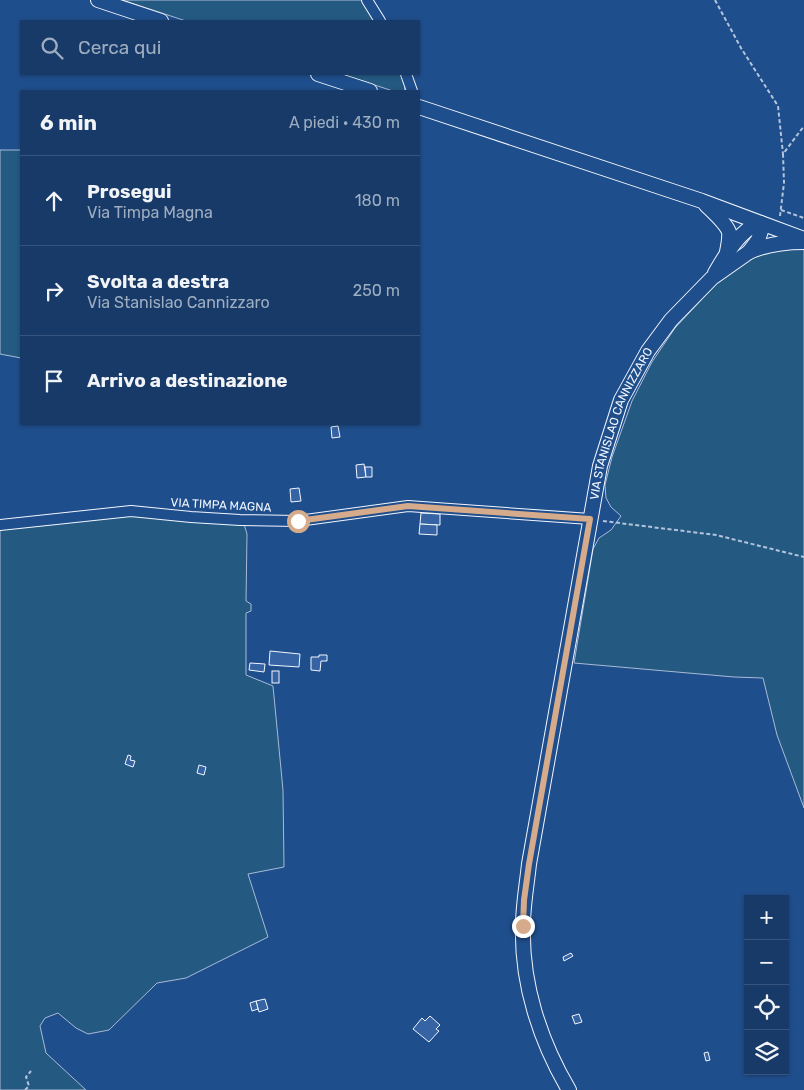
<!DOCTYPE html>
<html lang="it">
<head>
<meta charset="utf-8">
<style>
  body { margin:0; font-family:Rubik,sans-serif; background:#244571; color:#f1f3f6 }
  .controls { position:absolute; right:15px; bottom:15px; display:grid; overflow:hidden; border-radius:0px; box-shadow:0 1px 4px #0004 }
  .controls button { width:45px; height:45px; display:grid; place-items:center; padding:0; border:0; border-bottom:1px solid #36547d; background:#173a69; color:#f1f3f6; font:25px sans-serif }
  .stop { position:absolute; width:15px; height:15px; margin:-11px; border:4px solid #d6ab8b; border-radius:50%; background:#fff }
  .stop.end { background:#d6ab8b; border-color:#fff; box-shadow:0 1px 5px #0008 }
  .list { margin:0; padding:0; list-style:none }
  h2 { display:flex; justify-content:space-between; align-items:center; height:65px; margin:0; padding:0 20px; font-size:21px }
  h2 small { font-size:16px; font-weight:400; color:#9eadc0 }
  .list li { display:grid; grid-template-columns:32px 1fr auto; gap:15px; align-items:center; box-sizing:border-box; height:90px; padding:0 20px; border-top:1px solid #36547d }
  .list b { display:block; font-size:19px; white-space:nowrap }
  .list p { margin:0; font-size:16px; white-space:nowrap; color:#9eadc0 }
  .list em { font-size:16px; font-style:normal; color:#9eadc0 }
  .icon { flex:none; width:28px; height:28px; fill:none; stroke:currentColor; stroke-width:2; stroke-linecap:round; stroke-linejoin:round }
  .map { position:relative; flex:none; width:804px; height:1090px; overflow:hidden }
  .search { position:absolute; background:#173a69; box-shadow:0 1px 4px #0004; left:20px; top:20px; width:400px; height:55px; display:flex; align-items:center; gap:12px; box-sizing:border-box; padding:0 18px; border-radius:0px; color:#9eadc0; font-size:19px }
  .panel { position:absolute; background:#173a69; box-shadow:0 1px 4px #0004; left:20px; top:90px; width:400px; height:335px; border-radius:0px }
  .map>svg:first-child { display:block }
  .green { fill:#245a82; stroke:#a8bbd7 }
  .building { fill:#3563a3; stroke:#f2f6ff }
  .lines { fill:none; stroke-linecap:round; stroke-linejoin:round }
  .street-casing { stroke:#f2f6ff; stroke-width:12 }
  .secondary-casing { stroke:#f2f6ff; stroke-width:16 }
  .path { stroke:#b3c4dc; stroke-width:2; stroke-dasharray:4 2.5; stroke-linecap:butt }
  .street { stroke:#1f4e8c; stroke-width:10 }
  .secondary { stroke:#1f4e8c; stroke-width:14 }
  .route { stroke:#d6ab8b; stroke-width:6 }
  .labels { text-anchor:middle; stroke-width:4; stroke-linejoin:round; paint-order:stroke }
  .street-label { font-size:12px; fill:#f2f6ff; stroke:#1f4e8c }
</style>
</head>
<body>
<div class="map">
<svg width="804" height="1090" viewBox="0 0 804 1090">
  <rect width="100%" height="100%" fill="#1f4e8c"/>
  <g class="green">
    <path d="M122,0H363L376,21H186Z"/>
    <path d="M341,74H403C405,79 406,87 404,91H393Z"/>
    <path d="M0,150H21V358L0,354Z"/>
    <path d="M789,248L804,249V808L777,735L763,678L734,677L574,663L593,549L599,538L611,530L621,516L611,507L606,498L605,485L612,457L632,401L652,362L675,328L716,284L735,267L759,254Z"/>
    <path d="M131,514L244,524L247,534L246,601L251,604V611L246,613V675L273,686L283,790L284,867L248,874L268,937L186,978L157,983L109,1030L88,1034L76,1028L58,1013L45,1018L40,1026L46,1053L86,1090H0V527Z"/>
  </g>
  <g class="building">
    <path d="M338,426L340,437L332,438L331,427Z"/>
    <path d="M364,464L366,477L357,478L356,465Z"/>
    <path d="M365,467H372V477H366Z"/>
    <path d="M299,488L301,501L291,502L290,489Z"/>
    <path d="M421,513L440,514V525L420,524Z"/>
    <path d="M420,524L437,525V535L419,534Z"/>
    <path d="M270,651L300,654L299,667L269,665Z"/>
    <path d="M319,655H327V661H321L320,671L311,670V657H319Z"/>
    <path d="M250,663L265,664L264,672L249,670Z"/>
    <rect x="272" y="671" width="7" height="12"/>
    <path d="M128,755L131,756L130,760L135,761L133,767L125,764Z"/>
    <path d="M199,765L206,767L204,775L197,773Z"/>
    <path d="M571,953L573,956L564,961L563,957Z"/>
    <path d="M265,999L268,1009L259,1012L256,1001Z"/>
    <path d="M256,1001L258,1009L252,1011L250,1003Z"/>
    <path d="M579,1014L582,1022L575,1024L572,1016Z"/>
    <path d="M430,1016L440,1025L436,1029L439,1031L429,1042L413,1029L422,1018L425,1021Z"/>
    <path d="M708,1052L710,1060L706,1061L704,1053Z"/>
  </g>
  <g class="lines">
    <defs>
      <g id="street">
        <path d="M367,0L380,21"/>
        <path d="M406,74L412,91"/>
        <path d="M0,525L131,511L191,517L240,520L298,521L408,506L590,519"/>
      </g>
      <g id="secondary">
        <path d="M98,0L161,21"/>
        <path d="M318,74L370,91"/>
        <path d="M419,107L702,201L804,239"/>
        <path d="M706,205C712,211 726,223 729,232C730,239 728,246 727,252"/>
        <path d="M749,252C767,244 785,242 804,242"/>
        <path d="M715,273C725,256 740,229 760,223"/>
        <path id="s1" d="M569,1090C540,1041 521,983 523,925C523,905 527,884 529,864L600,466L621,400L648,351L671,320L712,278L749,252L758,240L761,231L760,223"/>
      </g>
    </defs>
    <use href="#street" class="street-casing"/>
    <use href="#secondary" class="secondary-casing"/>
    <g class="path">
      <path d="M715,0L741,48L778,106L783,154"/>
      <path d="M781,210L804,218"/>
      <path d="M780,216L784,183L783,154L804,126"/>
      <path d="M603,521L716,535L804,557"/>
      <path d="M25,1090L29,1086L26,1077L31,1071"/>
    </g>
    <use href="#street" class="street"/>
    <use href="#secondary" class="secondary"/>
  </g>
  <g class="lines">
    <path class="route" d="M298,521L408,506L590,519L529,864L524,900L523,926"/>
  </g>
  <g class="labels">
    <g class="street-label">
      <text dy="4" stroke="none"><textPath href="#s1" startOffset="686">VIA STANISLAO CANNIZZARO</textPath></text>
      <text transform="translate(221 505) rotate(3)" y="4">VIA TIMPA MAGNA</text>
    </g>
  </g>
</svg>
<div class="controls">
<button>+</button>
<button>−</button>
<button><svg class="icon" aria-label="locate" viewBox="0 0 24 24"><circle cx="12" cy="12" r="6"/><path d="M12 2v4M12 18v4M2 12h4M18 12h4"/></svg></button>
<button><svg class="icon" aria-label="layers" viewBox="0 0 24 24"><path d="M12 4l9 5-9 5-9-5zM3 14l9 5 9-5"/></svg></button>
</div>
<div class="stop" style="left:298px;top:521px"></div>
<div class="stop end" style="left:523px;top:926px"></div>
<div class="search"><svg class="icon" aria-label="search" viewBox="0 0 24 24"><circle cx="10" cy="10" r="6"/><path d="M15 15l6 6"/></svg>Cerca qui</div>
<section class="panel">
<h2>6 min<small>A piedi · 430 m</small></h2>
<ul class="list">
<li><svg class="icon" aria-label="ahead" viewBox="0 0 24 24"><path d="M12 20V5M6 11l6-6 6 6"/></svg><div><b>Prosegui</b><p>Via Timpa Magna</p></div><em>180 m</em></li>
<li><svg class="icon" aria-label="right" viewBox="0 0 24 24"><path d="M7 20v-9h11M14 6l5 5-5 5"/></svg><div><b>Svolta a destra</b><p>Via Stanislao Cannizzaro</p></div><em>250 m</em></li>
<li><svg class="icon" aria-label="arrive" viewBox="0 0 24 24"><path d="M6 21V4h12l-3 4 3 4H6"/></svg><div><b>Arrivo a destinazione</b></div></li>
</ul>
</section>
</div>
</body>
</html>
